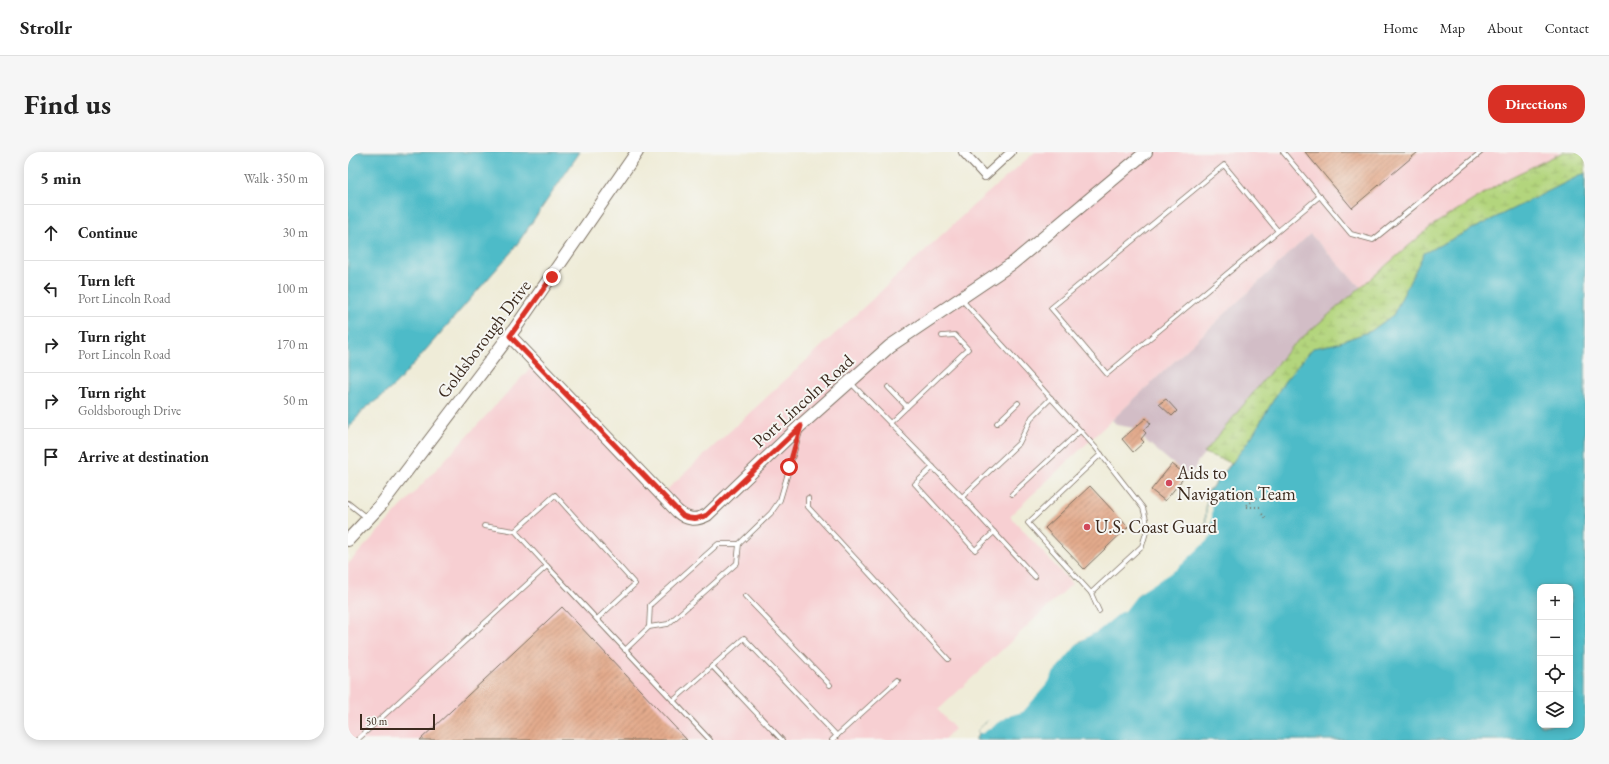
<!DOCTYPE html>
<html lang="en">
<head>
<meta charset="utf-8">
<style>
  body { margin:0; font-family:"EB Garamond",serif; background:#f6f6f6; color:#222 }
  .controls { position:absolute; right:12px; bottom:12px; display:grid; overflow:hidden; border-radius:8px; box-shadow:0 2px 10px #0003 }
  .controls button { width:36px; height:36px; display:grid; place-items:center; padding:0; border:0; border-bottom:1px solid #e0e0e0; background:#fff; color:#222; font:20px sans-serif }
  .scale { position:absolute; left:12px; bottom:10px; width:75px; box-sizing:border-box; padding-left:4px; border:2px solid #3b2a1e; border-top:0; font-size:11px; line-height:14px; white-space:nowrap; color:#3b2a1e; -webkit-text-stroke:3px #f6f6f2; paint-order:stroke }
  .stop { position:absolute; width:12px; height:12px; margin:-9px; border:3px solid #d93025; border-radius:50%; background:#fff }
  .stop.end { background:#d93025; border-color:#fff; box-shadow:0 1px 4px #0008 }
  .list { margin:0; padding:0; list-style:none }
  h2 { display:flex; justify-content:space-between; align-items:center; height:52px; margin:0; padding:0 16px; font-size:17px }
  h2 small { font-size:13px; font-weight:400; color:#767676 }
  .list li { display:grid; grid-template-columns:26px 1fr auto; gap:12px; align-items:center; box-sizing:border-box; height:56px; padding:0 16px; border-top:1px solid #e0e0e0 }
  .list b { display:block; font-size:15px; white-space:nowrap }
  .list p { margin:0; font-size:13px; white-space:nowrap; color:#767676 }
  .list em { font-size:13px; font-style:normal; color:#767676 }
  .icon { flex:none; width:22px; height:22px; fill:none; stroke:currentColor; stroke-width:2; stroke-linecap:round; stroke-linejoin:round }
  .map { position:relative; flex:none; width:1237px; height:588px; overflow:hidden; border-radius:16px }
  header { display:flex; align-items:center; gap:24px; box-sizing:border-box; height:56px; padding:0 20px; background:#fff; border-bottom:1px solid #e0e0e0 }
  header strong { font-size:19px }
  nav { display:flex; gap:22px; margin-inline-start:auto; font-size:14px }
  .intro { display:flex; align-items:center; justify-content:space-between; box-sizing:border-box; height:96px; padding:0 24px }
  h1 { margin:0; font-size:28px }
  .button { padding:10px 18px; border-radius:16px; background:#d93025; color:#fff; font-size:14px; font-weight:700 }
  main { display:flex; gap:24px; padding:0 24px }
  aside { flex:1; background:#fff; border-radius:16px; box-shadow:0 2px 10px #0003 }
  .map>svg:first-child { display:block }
  .built { fill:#f7cfd2 }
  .industrial { fill:#d2bdc6 }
  .wetland { fill:url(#wetland-marsh); stroke:#77804e }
  .water { fill:#4ebbc8; stroke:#447273; fill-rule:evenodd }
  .pier { fill:#efecd8 }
  .building { fill:url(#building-hatch) }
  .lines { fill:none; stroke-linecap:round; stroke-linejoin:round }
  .lane-casing { stroke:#7a6e5f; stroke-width:5.5 }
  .street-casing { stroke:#7a6e5f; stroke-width:10 }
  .secondary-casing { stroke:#7a6e5f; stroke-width:14 }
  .path { stroke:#7a6e5f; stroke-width:2; stroke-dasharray:1 3; stroke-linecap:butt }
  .lane { stroke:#fff; stroke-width:4 }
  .street { stroke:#fff; stroke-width:8 }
  .secondary { stroke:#fff; stroke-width:12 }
  .route { stroke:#d93025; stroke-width:5 }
  .poi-dot { fill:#d1495b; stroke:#f6f6f2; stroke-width:1.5 }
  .labels { text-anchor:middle; stroke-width:4; stroke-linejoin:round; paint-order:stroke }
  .street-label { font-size:18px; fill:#3b2a1e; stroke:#f6f6f2 }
  .poi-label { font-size:18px; fill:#3b2a1e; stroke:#f6f6f2; text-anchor:start }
</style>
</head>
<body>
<header>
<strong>Strollr</strong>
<nav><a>Home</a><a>Map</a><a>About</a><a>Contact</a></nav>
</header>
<div class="intro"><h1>Find us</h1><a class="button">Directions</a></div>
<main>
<aside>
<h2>5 min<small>Walk · 350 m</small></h2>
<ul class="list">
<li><svg class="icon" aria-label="ahead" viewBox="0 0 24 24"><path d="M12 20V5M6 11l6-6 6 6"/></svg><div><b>Continue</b></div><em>30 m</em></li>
<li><svg class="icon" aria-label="left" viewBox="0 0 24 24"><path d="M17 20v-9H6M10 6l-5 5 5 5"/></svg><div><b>Turn left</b><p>Port Lincoln Road</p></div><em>100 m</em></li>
<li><svg class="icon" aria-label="right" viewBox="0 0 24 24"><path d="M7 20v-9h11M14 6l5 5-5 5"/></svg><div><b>Turn right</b><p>Port Lincoln Road</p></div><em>170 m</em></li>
<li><svg class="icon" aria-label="right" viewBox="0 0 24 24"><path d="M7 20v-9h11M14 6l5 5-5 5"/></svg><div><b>Turn right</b><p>Goldsborough Drive</p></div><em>50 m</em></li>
<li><svg class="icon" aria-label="arrive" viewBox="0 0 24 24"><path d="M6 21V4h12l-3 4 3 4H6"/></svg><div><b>Arrive at destination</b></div></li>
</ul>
</aside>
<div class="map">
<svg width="1237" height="588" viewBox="0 0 1237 588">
  <defs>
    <pattern id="wetland-marsh" width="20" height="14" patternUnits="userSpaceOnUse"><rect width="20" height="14" fill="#b3d57d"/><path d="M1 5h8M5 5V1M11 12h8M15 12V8" fill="none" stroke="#9bb76c"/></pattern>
    <pattern id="building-hatch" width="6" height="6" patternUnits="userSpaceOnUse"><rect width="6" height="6" fill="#e3aa8c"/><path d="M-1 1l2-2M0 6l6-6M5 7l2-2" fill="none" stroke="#b98b72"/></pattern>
  </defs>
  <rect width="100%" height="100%" fill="#f6f6f2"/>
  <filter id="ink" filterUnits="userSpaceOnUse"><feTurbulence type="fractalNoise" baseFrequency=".025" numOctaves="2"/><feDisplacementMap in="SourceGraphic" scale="8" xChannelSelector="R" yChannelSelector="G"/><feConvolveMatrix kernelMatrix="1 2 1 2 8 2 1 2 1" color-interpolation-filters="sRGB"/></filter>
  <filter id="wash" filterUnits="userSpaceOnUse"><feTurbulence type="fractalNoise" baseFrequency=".012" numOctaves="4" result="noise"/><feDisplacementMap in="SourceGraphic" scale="16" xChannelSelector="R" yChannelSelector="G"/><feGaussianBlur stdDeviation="0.9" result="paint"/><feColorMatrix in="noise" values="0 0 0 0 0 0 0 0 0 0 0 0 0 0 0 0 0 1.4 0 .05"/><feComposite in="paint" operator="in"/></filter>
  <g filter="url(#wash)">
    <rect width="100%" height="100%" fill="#efecd8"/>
    <path class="built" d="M687,0H1215L1085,73L1013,136L962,82L668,358L662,364L724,432L590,558L607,577L595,588H0V412L188,210L312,344L627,52Z"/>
    <path class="industrial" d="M962,82L1013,136L942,196L850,309L842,326L798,289L786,276L769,273L764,268Z"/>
    <path class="wetland" d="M1215,0H1237V73L859,341L884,311L856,301L942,196L1085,73L1161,26Z"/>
    <g class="water">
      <path d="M0,0H232L165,98L48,232L33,245L15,258L0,277Z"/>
      <path d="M1237,21V588H627L631,581L629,579L638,570L667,556L708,509L818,419L857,381L859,341L884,311L904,284L936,230L965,196L986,192L1023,179L1045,163L1076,101ZM1192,435H1222V573H1192Z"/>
    </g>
    <path class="pier" d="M859,341L865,346L863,385L829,417L790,442L777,459L772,461L750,479L732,489L706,520L700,531L675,560L661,564L635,581H631L629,579L638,570L647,563L666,554L706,508L723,490L806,423L816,417L855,380V376L858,374Z"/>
    <g id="blocks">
      <g class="building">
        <path d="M957,0H1070L1004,56Z"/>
        <path d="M818,247L829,259L824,264L811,252Z"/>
        <path d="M798,266L803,272L795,278L798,281L793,287L796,290L785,300L774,287Z"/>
        <path d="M824,312L838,323L817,349L803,338Z"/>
        <path d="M742,334L780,375L736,417L697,376Z"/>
        <path d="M214,455L339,588H72Z"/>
      </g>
    </g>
  </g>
  <g filter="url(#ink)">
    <use href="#blocks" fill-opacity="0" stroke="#7a6e5f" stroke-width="1"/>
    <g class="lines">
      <defs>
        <g id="lane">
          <path d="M935,0L1003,82L1025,88L1133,0"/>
          <path d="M930,79L876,13L703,156L759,222L972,44"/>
          <path d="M613,147L748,296L795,356L798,367L799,377L794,394L743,441"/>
          <path d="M503,231L614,345L671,291L684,265L703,246"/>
          <path d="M540,235L559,255"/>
          <path d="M542,271L620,197L607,183L594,184"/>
          <path d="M649,271L670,251"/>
          <path d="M585,315L567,332L627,398L646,380"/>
          <path d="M664,342L732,279"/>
          <path d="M614,345L687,425"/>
          <path d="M460,346V355L600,507"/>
          <path d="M0,351L19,366"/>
          <path d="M136,374L167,379L199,414"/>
          <path d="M167,379L207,343L287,432L249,467"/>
          <path d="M397,444L482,533"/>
          <path d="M751,459L743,441L680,371L753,302"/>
          <path d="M301,475L302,453L370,392H391"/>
          <path d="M277,498L301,475L320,472L389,411L391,392L423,361L432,348L452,280"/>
          <path d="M364,514L434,588"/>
          <path d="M325,549L396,486L489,584"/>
          <path d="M9,588L199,414L362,588"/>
          <path d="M484,588L550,528"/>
        </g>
        <path id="street" d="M615,0L637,24L663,0"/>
        <g id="secondary">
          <path d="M162,184L329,359C339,368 347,369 359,363L453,273L542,194L665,111L798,0"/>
          <path d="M0,388L32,354L168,175L289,0"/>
        </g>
      </defs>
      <use href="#lane" class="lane-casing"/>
      <use href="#street" class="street-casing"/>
      <use href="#secondary" class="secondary-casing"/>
      <g class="path">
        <path d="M899,353L912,344"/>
        <path d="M899,355H912"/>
        <path d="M914,362L918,366"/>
      </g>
      <use href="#lane" class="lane"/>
      <use href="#street" class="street"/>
      <use href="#secondary" class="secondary"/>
    </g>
  </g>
  <g class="lines" filter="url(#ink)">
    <path class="route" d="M204,125L162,184L335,364C344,368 350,367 359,363L453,274L441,315"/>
  </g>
  <g class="poi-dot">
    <circle cx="821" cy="331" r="4"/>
    <circle cx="739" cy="375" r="4"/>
  </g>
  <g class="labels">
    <g class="street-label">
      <text transform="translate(136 187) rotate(-53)" y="6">Goldsborough Drive</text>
      <text transform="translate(455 249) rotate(-42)" y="6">Port Lincoln Road</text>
    </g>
    <g class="poi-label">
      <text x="829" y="327">Aids to<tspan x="829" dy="21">Navigation Team</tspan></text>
      <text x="747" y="381">U.S. Coast Guard</text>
    </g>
  </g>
</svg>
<div class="controls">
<button>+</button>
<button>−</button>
<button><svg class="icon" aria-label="locate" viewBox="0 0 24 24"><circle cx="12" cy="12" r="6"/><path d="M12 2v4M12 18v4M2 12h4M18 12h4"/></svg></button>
<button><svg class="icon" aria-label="layers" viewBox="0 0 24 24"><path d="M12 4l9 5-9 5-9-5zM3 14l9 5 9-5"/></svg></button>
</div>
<div class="scale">50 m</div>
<div class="stop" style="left:441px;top:315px"></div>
<div class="stop end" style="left:204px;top:125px"></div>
</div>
</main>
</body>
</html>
